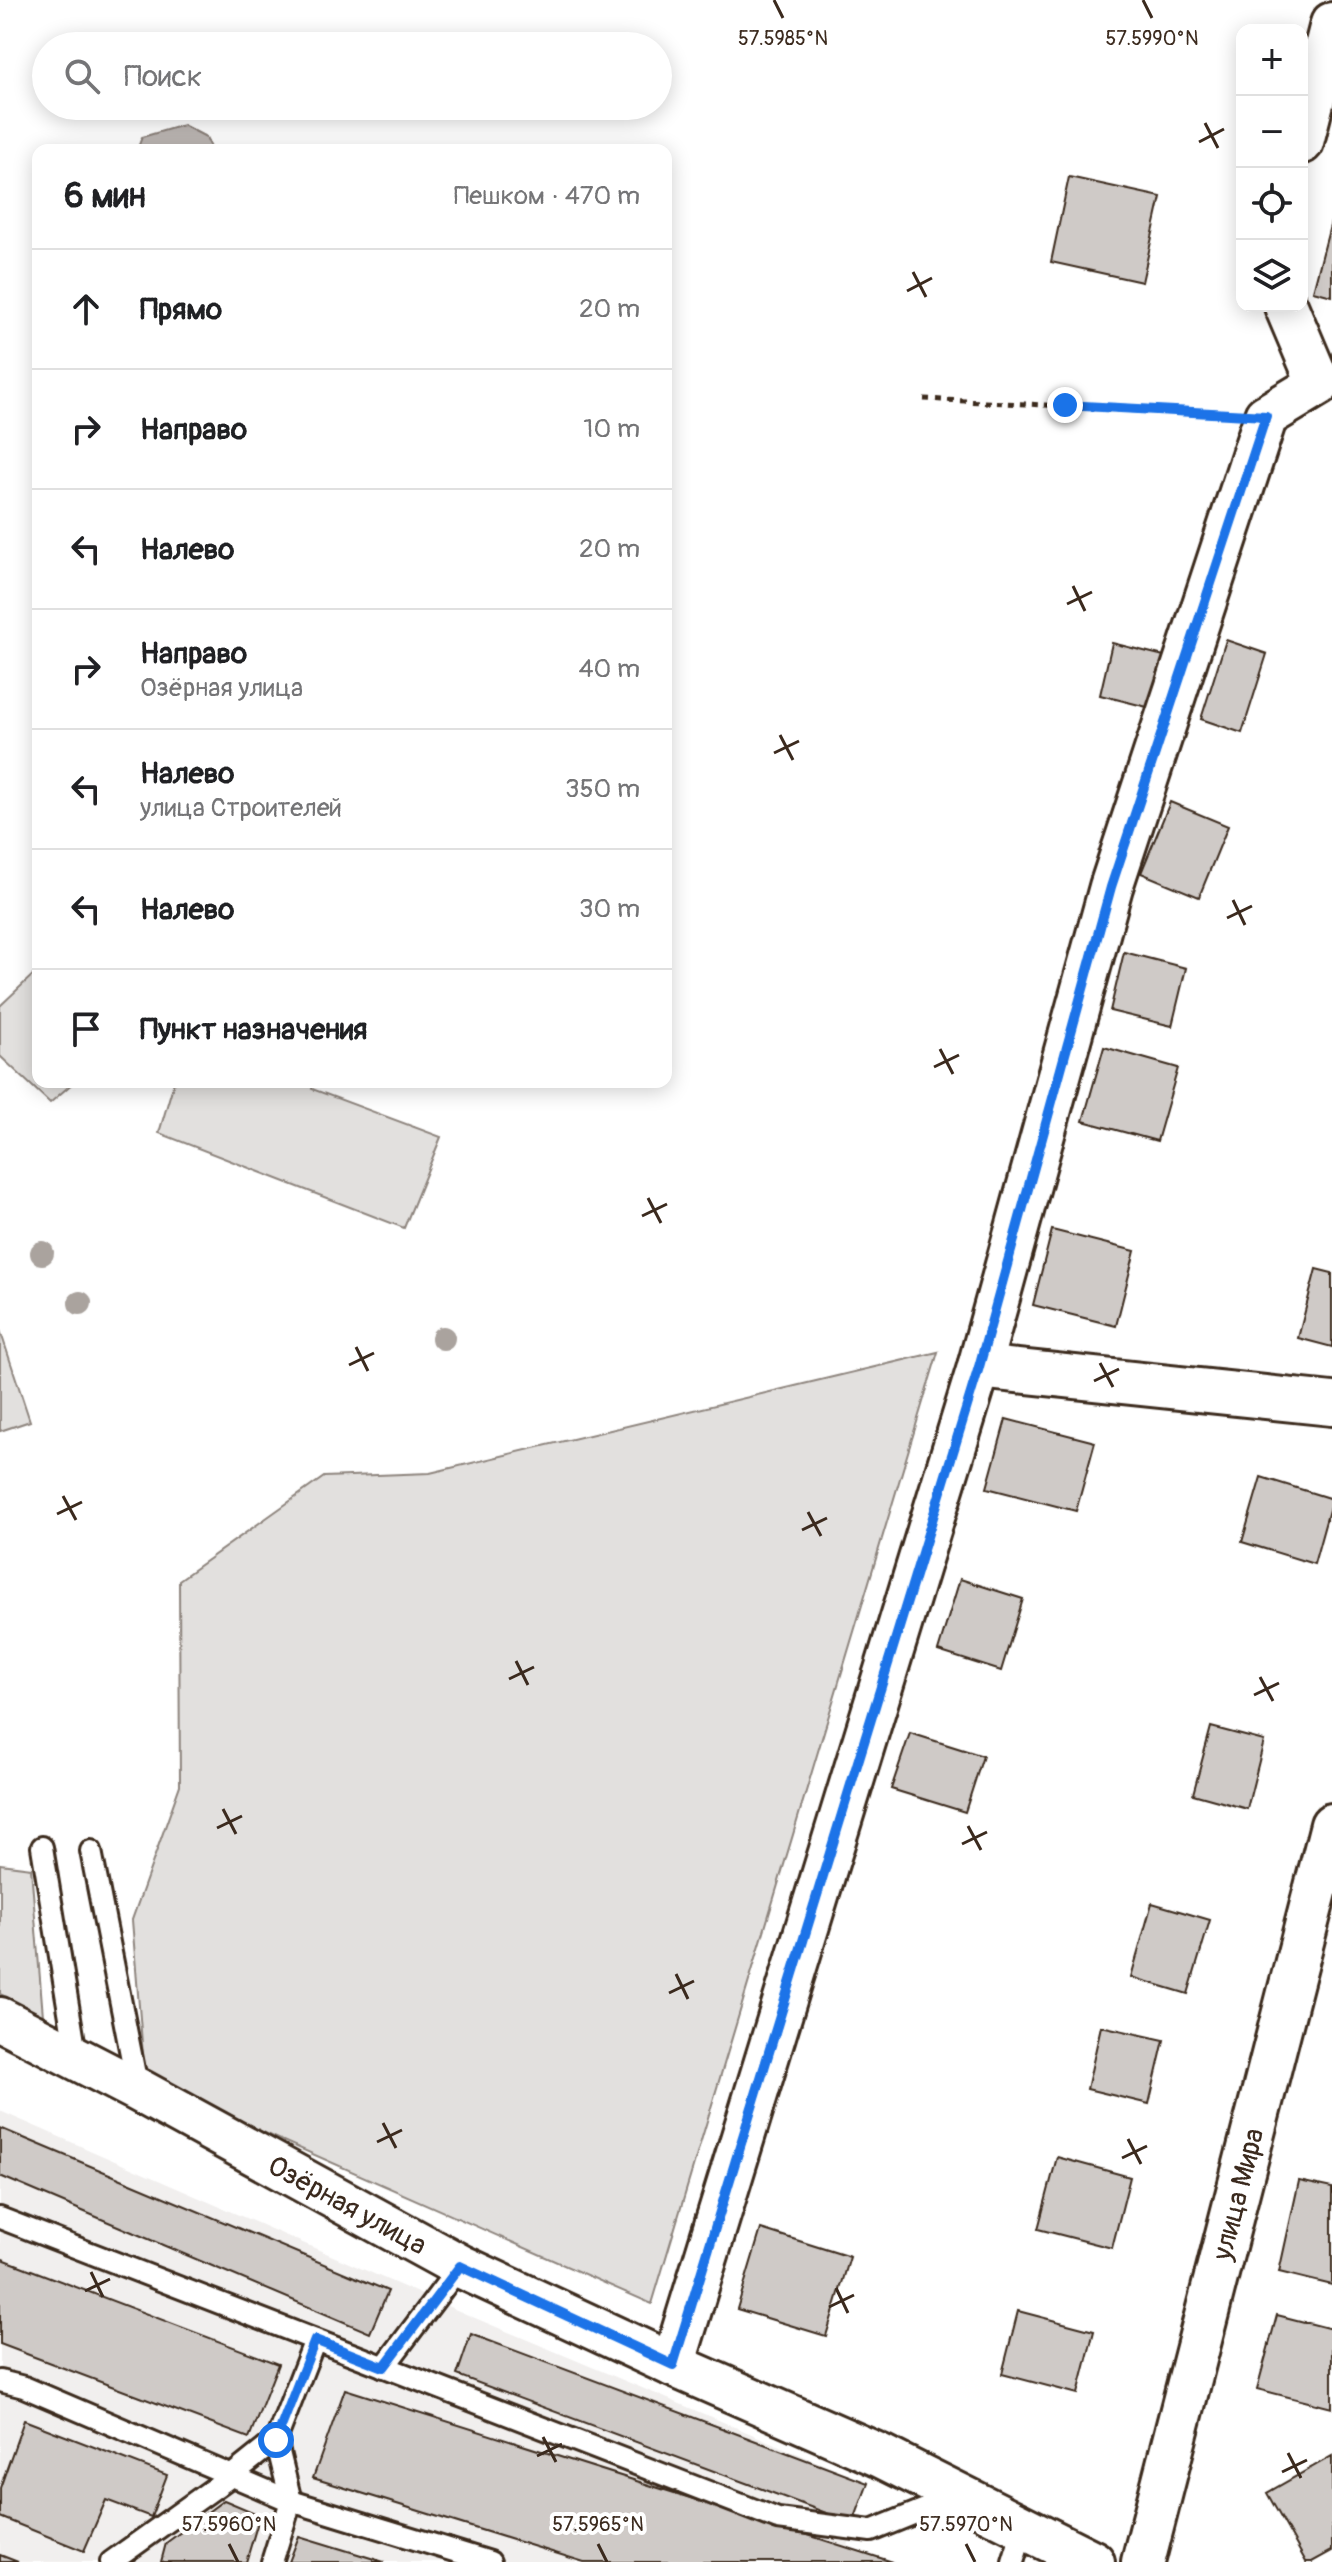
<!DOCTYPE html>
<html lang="ru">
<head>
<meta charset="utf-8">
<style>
  body { margin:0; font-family:Pangolin,sans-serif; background:#f6f6f6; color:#202124 }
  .controls { position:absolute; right:24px; top:24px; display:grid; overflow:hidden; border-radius:16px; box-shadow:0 4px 20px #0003 }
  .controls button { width:72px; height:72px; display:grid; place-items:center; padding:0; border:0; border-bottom:2px solid #e0e0e0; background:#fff; color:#202124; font:40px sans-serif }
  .stop { position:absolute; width:24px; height:24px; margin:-18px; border:6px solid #1a73e8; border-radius:50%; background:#fff }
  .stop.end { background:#1a73e8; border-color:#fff; box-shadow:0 2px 8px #0008 }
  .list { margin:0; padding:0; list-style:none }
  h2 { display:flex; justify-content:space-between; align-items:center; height:104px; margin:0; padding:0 32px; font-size:34px }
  h2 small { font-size:26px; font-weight:400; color:#757577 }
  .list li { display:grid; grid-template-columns:52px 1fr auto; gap:24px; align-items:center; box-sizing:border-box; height:120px; padding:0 32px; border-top:2px solid #e0e0e0 }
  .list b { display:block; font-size:30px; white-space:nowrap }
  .list p { margin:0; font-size:26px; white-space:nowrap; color:#757577 }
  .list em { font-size:26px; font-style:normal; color:#757577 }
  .icon { flex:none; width:44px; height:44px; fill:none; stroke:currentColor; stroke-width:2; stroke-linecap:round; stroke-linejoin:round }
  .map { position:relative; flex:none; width:1332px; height:2562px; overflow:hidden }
  .search { position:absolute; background:#fff; box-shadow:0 4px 20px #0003; left:32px; top:32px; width:640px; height:88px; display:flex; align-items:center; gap:20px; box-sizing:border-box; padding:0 28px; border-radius:44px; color:#757577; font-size:30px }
  .panel { position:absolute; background:#fff; box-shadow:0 4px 20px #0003; left:32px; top:144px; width:640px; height:944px; border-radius:16px }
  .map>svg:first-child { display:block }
  .built { fill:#f1efee }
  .green { fill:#e2e0de; stroke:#8e857e; stroke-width:2 }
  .water { fill:#bcb6b3; stroke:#887e77; stroke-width:2 }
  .building { fill:#cfcac7; stroke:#3b2a1e; stroke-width:2 }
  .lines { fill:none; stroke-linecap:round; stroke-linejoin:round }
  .lane-casing { stroke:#3b2a1e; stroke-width:26 }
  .street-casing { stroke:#3b2a1e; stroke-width:48 }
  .path { stroke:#3b2a1e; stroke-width:5; stroke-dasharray:6 6; stroke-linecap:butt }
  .lane { stroke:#fff; stroke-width:20 }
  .street { stroke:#fff; stroke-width:42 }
  .tree { fill:#aaa39e }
  .route { stroke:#1a73e8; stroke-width:10 }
  .ticks { fill:none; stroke:#3b2a1e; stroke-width:3 }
  .labels { text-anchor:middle; stroke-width:8; stroke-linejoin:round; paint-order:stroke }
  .street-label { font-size:28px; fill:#3b2a1e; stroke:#fff }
  .ticks-label { font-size:20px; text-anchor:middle; fill:#3b2a1e; stroke:#fff; stroke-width:8; stroke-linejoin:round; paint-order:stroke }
</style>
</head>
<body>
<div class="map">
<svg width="1332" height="2562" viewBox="0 0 1332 2562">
  <rect width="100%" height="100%" fill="#fff"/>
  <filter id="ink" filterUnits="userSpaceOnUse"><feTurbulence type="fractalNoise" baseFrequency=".0125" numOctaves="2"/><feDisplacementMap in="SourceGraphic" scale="16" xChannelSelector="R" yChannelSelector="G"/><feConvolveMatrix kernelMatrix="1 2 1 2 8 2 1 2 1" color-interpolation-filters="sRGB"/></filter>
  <g filter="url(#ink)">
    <path class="built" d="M0,2111L475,2318L868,2483L846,2552L888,2562H0Z"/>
    <g class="green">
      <path d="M38,970V1082H74L50,1103L0,1056V1006Z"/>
      <path d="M174,1082H314L312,1089L441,1137L404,1228L159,1133Z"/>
      <path d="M0,1330L30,1421L0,1431Z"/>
      <path d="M938,1352L652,2304L145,2080L132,1920L180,1785L179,1580L324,1477L430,1473Z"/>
      <path d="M0,1864L31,1868L43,2016L0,1994Z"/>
    </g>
    <path class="water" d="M183,125L206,137L212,150H137L142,137Z"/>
    <g class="building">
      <path d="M1069,177L1161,197L1142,282L1051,262Z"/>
      <path d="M1332,218V296L1313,291Z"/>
      <path d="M1226,640L1267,654L1242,733L1201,719Z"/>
      <path d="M1112,643L1164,656L1151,708L1100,695Z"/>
      <path d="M1170,802L1228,826L1199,897L1141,873Z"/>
      <path d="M1124,952L1186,968L1172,1026L1110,1011Z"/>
      <path d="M1104,1047L1178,1068L1157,1141L1083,1121Z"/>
      <path d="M1052,1230L1135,1251L1116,1326L1033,1305Z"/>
      <path d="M1316,1269L1332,1273V1347L1298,1338Z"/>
      <path d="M1006,1419L1095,1442L1076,1511L987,1488Z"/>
      <path d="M1261,1477L1332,1499L1314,1564L1242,1542Z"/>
      <path d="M960,1579L1023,1599L1001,1671L938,1651Z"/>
      <path d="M1211,1727L1264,1741L1247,1809L1193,1794Z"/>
      <path d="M910,1733L983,1756L965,1812L891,1789Z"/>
      <path d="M1152,1903L1210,1920L1188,1994L1131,1977Z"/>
      <path d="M1101,2026L1164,2040L1149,2104L1087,2089Z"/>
      <path d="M0,2128L388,2291L370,2333L0,2176Z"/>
      <path d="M1057,2157L1130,2177L1112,2248L1038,2229Z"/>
      <path d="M1299,2181L1332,2188V2285L1279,2272Z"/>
      <path d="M761,2229L850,2257L826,2336L737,2309Z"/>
      <path d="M0,2258L278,2364L249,2438L0,2344Z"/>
      <path d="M1018,2311L1094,2331L1078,2394L1002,2374Z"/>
      <path d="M1277,2315L1332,2329V2408L1257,2389Z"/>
      <path d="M471,2334L868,2483L853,2523L457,2375Z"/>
      <path d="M345,2389L893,2562H584L313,2478Z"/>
      <path d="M24,2420L167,2475L151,2517L106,2500L84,2551L0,2517V2488Z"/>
      <path d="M1332,2456V2551L1312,2562H1306L1267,2493Z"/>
      <path d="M224,2500L260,2515L246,2562H161L166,2543Z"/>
      <path d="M299,2536L384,2562H289Z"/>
      <path d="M0,2555L18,2562H0Z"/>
    </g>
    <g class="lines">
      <defs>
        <g id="lane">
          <path d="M42,1847L77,2060"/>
          <path d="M91,1851L138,2090"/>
          <path d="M0,2218L778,2519L871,2531L955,2497"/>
          <path d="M384,2367L460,2266"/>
          <path d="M0,2381L24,2387L291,2501L490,2562"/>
          <path d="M111,2562L231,2476L276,2440"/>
          <path d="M272,2562L291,2501L276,2440L315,2340"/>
          <path d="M1013,2562L1024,2527"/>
        </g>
        <g id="street">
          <path d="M1302,142L1332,24"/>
          <path d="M979,1367L1332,1404"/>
          <path id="s1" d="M0,2019L138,2090L460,2266L673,2365L881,2456L1093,2562"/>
          <path d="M673,2365L979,1367L1111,887L1266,416L1319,384L1286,306"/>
          <path id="s2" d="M1143,2562L1332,1825"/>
        </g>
      </defs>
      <use href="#lane" class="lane-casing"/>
      <use href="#street" class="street-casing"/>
      <path class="path" d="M924,399L1226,414"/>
      <use href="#lane" class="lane"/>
      <use href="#street" class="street"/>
    </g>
    <g class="tree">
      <circle cx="42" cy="1253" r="12"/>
      <circle cx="80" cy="1303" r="12"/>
      <circle cx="443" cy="1338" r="12"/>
    </g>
  </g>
  <g class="lines" filter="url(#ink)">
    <path class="route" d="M276,2440L315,2340L384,2367L460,2266L673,2365L979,1367L1111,887L1266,416L1065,405"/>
  </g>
  <path class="ticks" d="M774,0L783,18M1143,0L1152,18M1205,123L1218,148M1199,142L1224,129M913,272L926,297M907,291L932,278M1073,586L1085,611M1067,604L1092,592M780,735L793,760M774,753L799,741M1233,900L1245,925M1227,918L1252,906M940,1049L953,1074M934,1067L959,1055M648,1198L661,1223M642,1216L667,1204M356,1347L368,1371M1100,1363L1113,1387M349,1365L374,1353M1094,1381L1119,1369M63,1496L76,1520M808,1512L821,1536M57,1514L82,1502M802,1530L827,1518M516,1661L528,1685M1260,1677L1273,1701M509,1679L534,1667M1254,1695L1279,1683M223,1809L236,1834M968,1826L981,1850M217,1828L242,1816M962,1844L987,1832M676,1974L688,1999M669,1993L694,1981M383,2123L396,2148M1128,2139L1141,2164M377,2142L402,2130M1122,2158L1147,2146M91,2272L103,2297M836,2288L848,2313M85,2291L110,2279M829,2307L854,2295M543,2437L556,2462M1288,2453L1301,2478M537,2456L562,2444M1282,2472L1307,2460M229,2544L238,2562M598,2544L607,2562M966,2544L975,2562"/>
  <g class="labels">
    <g class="street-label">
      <text dy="10" stroke="none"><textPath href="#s2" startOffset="380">улица Мира</textPath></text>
      <text dy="10" stroke="none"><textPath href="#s1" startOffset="394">Озёрная улица</textPath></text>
    </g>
  </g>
  <g class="ticks-label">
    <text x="783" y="45">57.5985°N</text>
    <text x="1152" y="45">57.5990°N</text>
    <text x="229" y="2531">57.5960°N</text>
    <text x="598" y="2531">57.5965°N</text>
    <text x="966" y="2531">57.5970°N</text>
  </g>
</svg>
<div class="controls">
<button>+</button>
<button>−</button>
<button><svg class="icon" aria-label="locate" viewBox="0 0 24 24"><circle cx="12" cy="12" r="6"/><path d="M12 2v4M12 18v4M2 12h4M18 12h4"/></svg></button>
<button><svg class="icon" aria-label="layers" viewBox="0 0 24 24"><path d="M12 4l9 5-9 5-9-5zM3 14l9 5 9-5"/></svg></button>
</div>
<div class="stop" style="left:276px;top:2440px"></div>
<div class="stop end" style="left:1065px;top:405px"></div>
<div class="search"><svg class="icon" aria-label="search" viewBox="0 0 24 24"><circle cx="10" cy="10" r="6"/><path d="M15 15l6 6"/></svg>Поиск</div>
<section class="panel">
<h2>6 мин<small>Пешком · 470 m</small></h2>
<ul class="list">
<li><svg class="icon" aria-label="ahead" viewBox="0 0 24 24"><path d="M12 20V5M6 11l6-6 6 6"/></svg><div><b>Прямо</b></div><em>20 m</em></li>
<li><svg class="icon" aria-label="right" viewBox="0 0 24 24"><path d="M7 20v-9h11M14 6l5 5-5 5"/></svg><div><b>Направо</b></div><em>10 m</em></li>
<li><svg class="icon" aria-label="left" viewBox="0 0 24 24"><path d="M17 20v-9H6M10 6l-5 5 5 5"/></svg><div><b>Налево</b></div><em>20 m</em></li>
<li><svg class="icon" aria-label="right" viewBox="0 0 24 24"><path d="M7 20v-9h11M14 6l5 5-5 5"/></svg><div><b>Направо</b><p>Озёрная улица</p></div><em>40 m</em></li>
<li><svg class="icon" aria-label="left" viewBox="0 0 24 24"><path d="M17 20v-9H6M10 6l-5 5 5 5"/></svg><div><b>Налево</b><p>улица Строителей</p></div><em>350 m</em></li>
<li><svg class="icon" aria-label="left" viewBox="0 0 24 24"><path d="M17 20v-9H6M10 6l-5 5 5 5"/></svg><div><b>Налево</b></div><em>30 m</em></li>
<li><svg class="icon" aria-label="arrive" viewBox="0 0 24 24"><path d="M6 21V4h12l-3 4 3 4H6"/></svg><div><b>Пункт назначения</b></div></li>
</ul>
</section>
</div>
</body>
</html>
